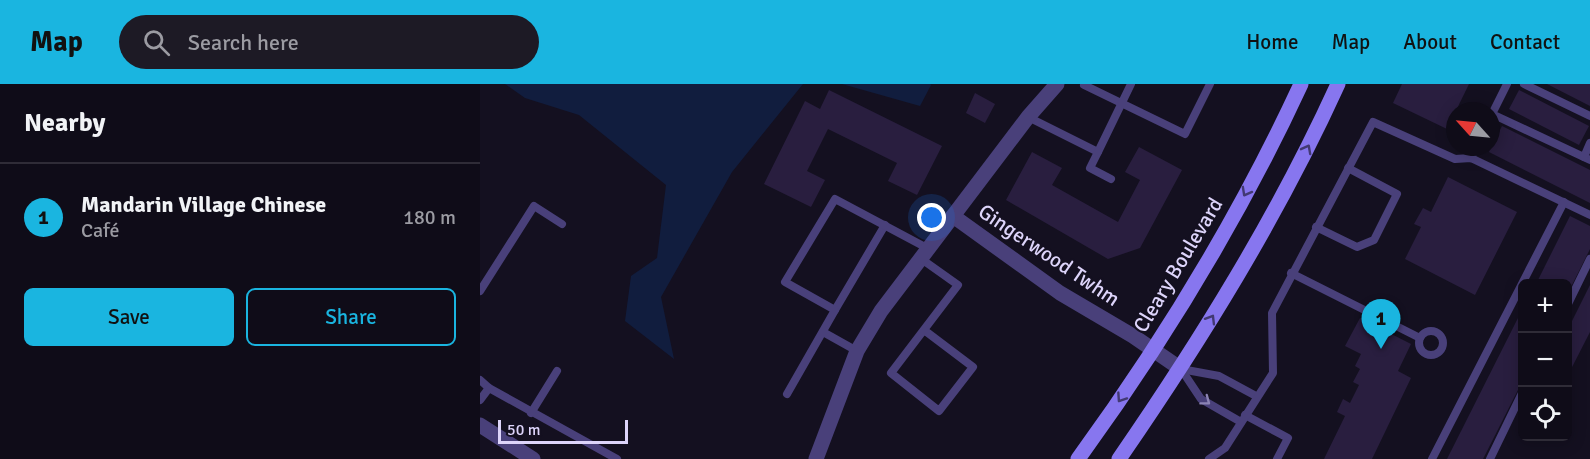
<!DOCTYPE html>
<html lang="en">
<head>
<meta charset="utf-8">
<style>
  body { margin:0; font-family:Signika,sans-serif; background:#1d1a25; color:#f1f3f6 }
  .controls { position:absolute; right:18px; bottom:18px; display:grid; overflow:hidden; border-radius:9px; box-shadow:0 3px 15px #0003 }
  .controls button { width:54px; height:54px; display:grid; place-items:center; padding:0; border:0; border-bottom:2px solid #2f2c37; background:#0f0c18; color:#f1f3f6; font:30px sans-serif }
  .compass { position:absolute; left:966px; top:18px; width:54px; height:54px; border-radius:50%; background:#0f0c18; box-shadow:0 3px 15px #0003; rotate:297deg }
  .scale { position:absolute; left:18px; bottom:15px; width:130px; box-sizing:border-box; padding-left:6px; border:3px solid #ddd4fa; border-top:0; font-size:16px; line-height:21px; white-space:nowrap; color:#ddd4fa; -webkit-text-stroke:4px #141020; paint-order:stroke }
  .you { position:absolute; left:452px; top:134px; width:21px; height:21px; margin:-15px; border:4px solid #fff; border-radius:50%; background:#1a73e8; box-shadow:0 0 0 9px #1a73e833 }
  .badge { display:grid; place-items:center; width:39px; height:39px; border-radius:50%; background:#1ab5e0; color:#111; font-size:20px; font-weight:700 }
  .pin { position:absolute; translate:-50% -50px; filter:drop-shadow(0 2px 3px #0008) }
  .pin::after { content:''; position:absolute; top:32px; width:21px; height:18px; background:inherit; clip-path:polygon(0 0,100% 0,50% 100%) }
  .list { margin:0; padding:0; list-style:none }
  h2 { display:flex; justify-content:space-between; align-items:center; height:78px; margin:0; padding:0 24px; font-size:26px }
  h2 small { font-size:20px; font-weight:400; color:#9b9ba2 }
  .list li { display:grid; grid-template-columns:39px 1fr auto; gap:18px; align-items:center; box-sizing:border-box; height:108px; padding:0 24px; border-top:2px solid #2f2c37 }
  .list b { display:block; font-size:22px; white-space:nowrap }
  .list p { margin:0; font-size:20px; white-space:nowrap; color:#9b9ba2 }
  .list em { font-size:20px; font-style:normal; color:#9b9ba2 }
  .actions { display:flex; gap:12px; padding:18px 24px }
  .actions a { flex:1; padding:14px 0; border:2px solid #1ab5e0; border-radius:9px; text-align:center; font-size:21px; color:#1ab5e0 }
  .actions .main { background:#1ab5e0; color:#111 }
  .icon { flex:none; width:33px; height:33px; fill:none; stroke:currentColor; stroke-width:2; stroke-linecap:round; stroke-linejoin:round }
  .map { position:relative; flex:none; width:1110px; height:375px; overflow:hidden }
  header { display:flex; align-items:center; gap:36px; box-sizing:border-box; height:84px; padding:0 30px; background:#1ab5e0; color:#111 }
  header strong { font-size:28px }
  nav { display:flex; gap:33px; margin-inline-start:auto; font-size:21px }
  .search { width:420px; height:54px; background:#1d1a25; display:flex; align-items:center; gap:15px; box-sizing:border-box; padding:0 21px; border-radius:33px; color:#9b9ba2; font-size:22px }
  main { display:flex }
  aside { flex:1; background:#0f0c18 }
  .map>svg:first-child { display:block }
  .water { fill:#111d3e }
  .building { fill:#291e3f }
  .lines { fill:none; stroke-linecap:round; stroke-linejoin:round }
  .lane { stroke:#49407a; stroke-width:8 }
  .street { stroke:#49407a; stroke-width:15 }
  .secondary { stroke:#8776ef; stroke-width:15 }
  .oneway { stroke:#423973 }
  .oneway2 { stroke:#8c83b4 }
  .labels { text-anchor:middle; stroke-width:4.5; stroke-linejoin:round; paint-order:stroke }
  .street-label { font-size:21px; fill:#ddd4fa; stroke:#141020 }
</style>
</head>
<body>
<header>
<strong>Map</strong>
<div class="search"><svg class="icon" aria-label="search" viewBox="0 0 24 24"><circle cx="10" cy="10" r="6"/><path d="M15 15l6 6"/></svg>Search here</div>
<nav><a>Home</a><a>Map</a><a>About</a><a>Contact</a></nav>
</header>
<main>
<aside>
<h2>Nearby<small></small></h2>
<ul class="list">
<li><span class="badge">1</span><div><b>Mandarin Village Chinese</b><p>Café</p></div><em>180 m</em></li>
</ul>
<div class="actions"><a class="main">Save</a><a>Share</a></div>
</aside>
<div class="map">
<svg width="1110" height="375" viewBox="0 0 1110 375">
  <rect width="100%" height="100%" fill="#141020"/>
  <g class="water">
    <path d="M25,0H323L252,88L181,213L194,275L145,237L151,192L177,174L186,101L99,31L45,14Z"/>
    <path d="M362,0H450L451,1L440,22Z"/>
  </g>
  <g class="building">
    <path d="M922,0H989L967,45L913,19Z"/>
    <path d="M1067,0H1110V22Z"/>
    <path d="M349,6L462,62L437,111L408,97L417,79L348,45L327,87L345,96L331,123L284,100L325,17L340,25Z"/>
    <path d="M1039,6L1109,42L1099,61L1029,25Z"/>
    <path d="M495,9L515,20L505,39L486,29Z"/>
    <path d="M1022,42L1110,86V119L1009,68Z"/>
    <path d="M659,63L702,86L660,164L628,175L526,116L552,68L582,84L572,101L638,138L660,96L645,88Z"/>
    <path d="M968,93L1037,128L995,211L925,175L941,143L934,140L943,124L951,128Z"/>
    <path d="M1090,132L1110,142V165L1088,209V200H1056Z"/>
    <path d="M1110,201V248L1089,289L1088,245Z"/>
    <path d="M1042,226V298L1003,375H967Z"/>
    <path d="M880,234L931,260L918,287L931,294L892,375H844L865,332L857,328L863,315L870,319L879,301L873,298L880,285L875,282L881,270L865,262Z"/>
  </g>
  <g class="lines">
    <g class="lane">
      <path d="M1044,0L1110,32"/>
      <path d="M604,1L705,50L730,0"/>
      <path d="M1012,30L1110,76"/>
      <path d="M1011,32L1027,0"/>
      <path d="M548,33L618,68L651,0"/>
      <path d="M618,68L610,84L631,95"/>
      <path d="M1104,73L1110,59"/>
      <path d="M991,74L996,63"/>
      <path d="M836,143L877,163L894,156L917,110L868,84"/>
      <path d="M440,174L478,201L411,289L459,327L493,283L444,246"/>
      <path d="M811,189L940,254"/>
      <path d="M0,207L54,122L82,140"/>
      <path d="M1088,220L1110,175"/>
      <path d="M355,226L405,141"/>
      <circle cx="951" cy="259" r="12"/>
      <path d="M343,248L377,267"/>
      <path d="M701,285L721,315L761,338"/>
      <path d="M701,285L739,292L776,312"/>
      <path d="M0,296L9,304L137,375"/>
      <path d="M307,310L355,226L305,198L355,115L447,164"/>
      <path d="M0,316L9,304"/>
      <path d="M51,329L77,287"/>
      <path d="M765,331L808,354L797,375"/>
      <path d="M729,375L745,364L793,289L792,229L893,38L975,75L991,74L1110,131"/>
      <path d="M952,375L1084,118"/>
      <path d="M1010,375L1042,309"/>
    </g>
    <g class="street">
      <path d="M473,132L580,209L653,252L701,285"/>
      <path d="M0,341L53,375"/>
      <path d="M336,375L377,267L401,227L548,33L577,0"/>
    </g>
    <g class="secondary">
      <path d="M598,375C683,258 760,132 821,0"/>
      <path d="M639,375C721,256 798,132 858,0"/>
    </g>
  </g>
  <defs><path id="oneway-chevron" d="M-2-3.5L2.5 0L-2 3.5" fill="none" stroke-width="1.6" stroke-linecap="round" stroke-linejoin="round" transform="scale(1.5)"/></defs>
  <g class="oneway">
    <use href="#oneway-chevron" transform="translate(827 65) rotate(-62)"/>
    <use href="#oneway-chevron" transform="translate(766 108) rotate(119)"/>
    <use href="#oneway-chevron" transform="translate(731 235) rotate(-59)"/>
    <use href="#oneway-chevron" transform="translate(641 314) rotate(124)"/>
  </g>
  <use class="oneway2" href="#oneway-chevron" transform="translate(726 317) rotate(37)"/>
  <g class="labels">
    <g class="street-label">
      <text transform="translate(569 171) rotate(34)" y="7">Gingerwood Twhm</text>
      <text transform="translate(698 181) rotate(-59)" y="7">Cleary Boulevard</text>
    </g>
  </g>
</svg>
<div class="controls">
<button>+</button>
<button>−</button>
<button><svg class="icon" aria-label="locate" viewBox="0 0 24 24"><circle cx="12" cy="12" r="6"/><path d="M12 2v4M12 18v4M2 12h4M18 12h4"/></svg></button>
</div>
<svg class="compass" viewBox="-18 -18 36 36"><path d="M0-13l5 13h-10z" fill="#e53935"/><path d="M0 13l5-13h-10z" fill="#9b9ba2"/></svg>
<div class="scale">50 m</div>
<div class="you"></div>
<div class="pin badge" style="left:901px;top:265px">1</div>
</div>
</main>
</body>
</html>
